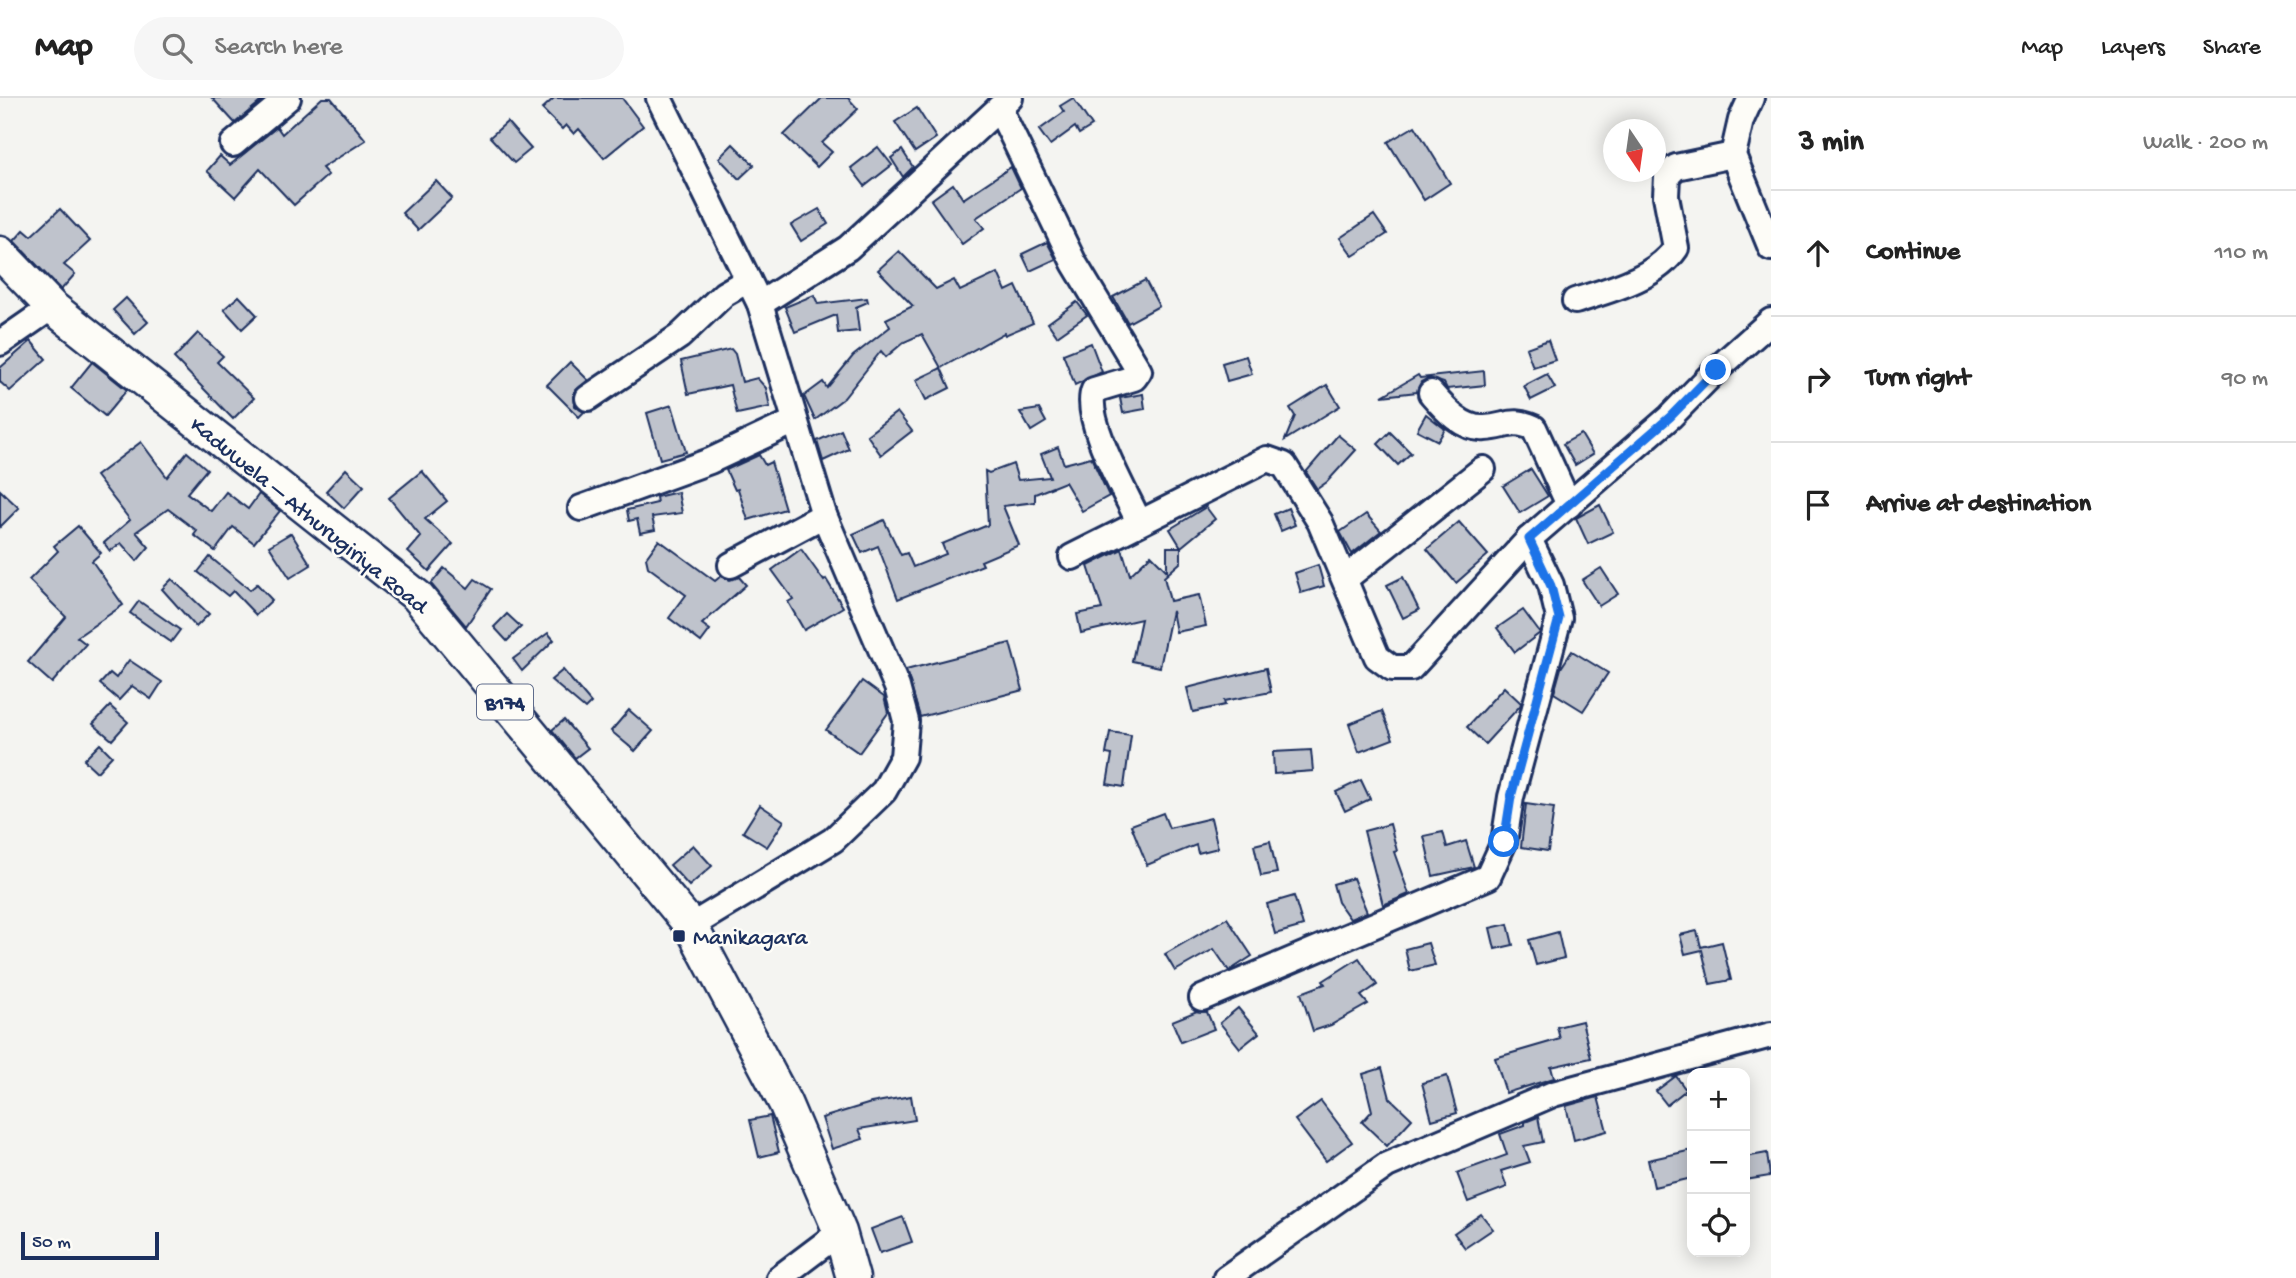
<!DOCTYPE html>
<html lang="en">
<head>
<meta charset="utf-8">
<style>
  body { margin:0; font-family:"Gochi Hand",sans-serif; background:#f6f6f6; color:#222 }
  .controls { position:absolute; right:21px; bottom:21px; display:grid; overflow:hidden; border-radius:14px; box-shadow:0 4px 18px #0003 }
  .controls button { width:63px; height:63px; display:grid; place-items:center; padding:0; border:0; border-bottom:2px solid #e0e0e0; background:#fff; color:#222; font:35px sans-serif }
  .compass { position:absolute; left:1603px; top:21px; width:63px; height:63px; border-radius:50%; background:#fff; box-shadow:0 4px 18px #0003; rotate:167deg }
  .scale { position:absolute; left:21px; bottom:18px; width:138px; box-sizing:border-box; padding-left:7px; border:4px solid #1b2f5e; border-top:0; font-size:19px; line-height:24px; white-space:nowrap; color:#1b2f5e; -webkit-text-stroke:5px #fdfcf7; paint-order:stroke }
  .stop { position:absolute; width:21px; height:21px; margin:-16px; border:5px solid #1a73e8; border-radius:50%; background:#fff }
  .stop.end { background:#1a73e8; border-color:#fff; box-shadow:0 2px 7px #0008 }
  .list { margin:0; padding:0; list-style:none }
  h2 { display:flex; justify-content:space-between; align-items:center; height:91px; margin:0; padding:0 28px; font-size:30px }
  h2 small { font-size:23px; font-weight:400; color:#767676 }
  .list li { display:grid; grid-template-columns:46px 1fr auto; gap:21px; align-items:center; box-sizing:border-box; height:126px; padding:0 28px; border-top:2px solid #e0e0e0 }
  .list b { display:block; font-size:26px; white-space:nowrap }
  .list em { font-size:23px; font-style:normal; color:#767676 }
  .icon { flex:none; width:38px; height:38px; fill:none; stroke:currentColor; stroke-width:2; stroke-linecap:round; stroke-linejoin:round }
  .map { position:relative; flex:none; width:1771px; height:1180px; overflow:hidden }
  header { display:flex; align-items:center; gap:42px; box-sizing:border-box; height:98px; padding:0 35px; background:#fff; border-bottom:2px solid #e0e0e0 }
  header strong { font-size:33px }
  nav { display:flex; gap:38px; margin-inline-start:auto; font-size:24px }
  .search { width:490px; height:63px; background:#f6f6f6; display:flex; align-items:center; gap:18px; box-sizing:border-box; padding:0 24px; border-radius:38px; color:#767676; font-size:26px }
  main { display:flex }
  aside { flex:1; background:#fff }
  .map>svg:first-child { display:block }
  .building { fill:#bfc3cc; stroke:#1b2f5e; stroke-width:2 }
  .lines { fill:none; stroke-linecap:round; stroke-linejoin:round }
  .minor-casing { stroke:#1b2f5e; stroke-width:30 }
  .major-casing { stroke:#1b2f5e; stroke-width:37 }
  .minor { stroke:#fdfcf7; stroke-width:24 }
  .major { stroke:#fdfcf7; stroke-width:32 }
  .route { stroke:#1a73e8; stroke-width:9 }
  .poi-dot { fill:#1b2f5e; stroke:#fdfcf7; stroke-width:2.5 }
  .labels { text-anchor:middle; stroke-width:5; stroke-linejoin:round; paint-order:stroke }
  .shield { fill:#fdfcf7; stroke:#5f6c8c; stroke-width:2 }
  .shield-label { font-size:21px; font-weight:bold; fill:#1b2f5e }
  .street-label { font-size:23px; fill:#1b2f5e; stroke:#fdfcf7 }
  .poi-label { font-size:23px; fill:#1b2f5e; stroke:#fdfcf7; text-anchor:start }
</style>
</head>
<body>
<header>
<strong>Map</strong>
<div class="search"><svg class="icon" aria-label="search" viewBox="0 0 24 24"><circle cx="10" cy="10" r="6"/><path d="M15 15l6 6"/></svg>Search here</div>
<nav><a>Map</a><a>Layers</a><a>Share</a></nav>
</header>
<main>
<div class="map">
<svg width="1771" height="1180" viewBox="0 0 1771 1180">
  <rect width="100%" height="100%" fill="#f4f4f1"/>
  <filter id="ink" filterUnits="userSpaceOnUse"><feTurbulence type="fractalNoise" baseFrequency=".0143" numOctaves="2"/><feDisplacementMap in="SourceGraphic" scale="14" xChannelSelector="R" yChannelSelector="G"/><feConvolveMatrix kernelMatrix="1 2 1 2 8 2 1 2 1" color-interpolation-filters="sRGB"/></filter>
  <g filter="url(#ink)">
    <g class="building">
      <path d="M212,0H265L235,25Z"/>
      <path d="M322,0H331L366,42L322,70L328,77L294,107L260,71L235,99L207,73L220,58L230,67L277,29L282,36Z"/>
      <path d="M554,0H622L643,28L604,60L579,31L574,36L566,27L562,31L542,11Z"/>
      <path d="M822,0H848L858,11L822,45L832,54L817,69L784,37Z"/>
      <path d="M1073,0L1092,28L1079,36L1075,29L1050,47L1039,32L1064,14L1060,8Z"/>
      <path d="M917,10L936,40L915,54L895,24Z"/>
      <path d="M507,24L531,51L514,65L490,39Z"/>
      <path d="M1415,28L1450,85L1424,102L1388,44Z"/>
      <path d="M733,46L754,67L739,81L719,60Z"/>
      <path d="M878,49L892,67L865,88L851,70Z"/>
      <path d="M902,52L913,69L903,79L891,60Z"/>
      <path d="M1011,69L1021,90L976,120L984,130L962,146L931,102L953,86L963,101Z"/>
      <path d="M436,83L452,100L418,132L402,115Z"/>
      <path d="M60,111L90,143L64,167L75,176L61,192L14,143L24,132L31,138Z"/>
      <path d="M819,111L828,126L801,143L791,127Z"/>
      <path d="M1374,117L1387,136L1353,158L1340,140Z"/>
      <path d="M1047,144L1056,161L1030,173L1022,156Z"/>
      <path d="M899,153L936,191L954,182L960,193L998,175L1006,193L1016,188L1033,225L1005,237L1004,235L941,270L922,236L904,244L886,259L881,253L844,300L815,322L804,298L823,284L827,290L853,258L890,229L886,221L913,208L878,172Z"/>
      <path d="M1145,182L1159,208L1128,225L1113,199Z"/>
      <path d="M814,197L818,206L867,200L868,204L856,209L859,233L838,235L836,217L795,234L785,209Z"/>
      <path d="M239,198L257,217L242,231L224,211Z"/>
      <path d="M126,200L148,224L135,236L113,212Z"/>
      <path d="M1077,204L1087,217L1057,238L1048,225Z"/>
      <path d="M198,235L223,258L217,264L254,300L233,321L174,260Z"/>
      <path d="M1548,242L1555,262L1533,269L1526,250Z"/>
      <path d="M31,243L46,261L10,293L0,284V270Z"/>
      <path d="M1091,245L1102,274L1075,287L1063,256Z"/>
      <path d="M731,251L735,256L742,284L757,280L766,290L770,309L737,316L730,287L688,296L681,263Z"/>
      <path d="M1246,258L1252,276L1227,283L1222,265Z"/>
      <path d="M92,264L127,292L105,318L71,290Z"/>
      <path d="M570,264L588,282L574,294L575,308L584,314L579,319L547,287Z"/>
      <path d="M941,270L950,290L926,302L916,282Z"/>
      <path d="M1484,273L1485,287L1447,291L1444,285L1429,280L1421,284L1417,294L1382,298L1418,277L1420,280Z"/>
      <path d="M1547,276L1555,290L1531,302L1524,288Z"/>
      <path d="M1327,287L1340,308L1285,342L1295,318L1290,310Z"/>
      <path d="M1143,296L1145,311L1123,315L1120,300Z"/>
      <path d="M672,307L686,354L660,361L647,315Z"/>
      <path d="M1039,311L1046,324L1031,333L1020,314Z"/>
      <path d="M897,314L912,333L881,357L867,337Z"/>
      <path d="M1426,316L1445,331L1438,343L1417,332Z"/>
      <path d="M841,332L849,351L823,363L817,343Z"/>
      <path d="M1390,334L1411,355L1398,367L1378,346Z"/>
      <path d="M1581,336L1593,356L1575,367L1563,346Z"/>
      <path d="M1338,337L1356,352L1327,384L1317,391L1306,374Z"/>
      <path d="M141,344L167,379L187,354L207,371L187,395L211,413L226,394L248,411L259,396L280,413L254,445L233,429L215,453L194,437L197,433L168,411L136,434L149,449L137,463L121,445L110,453L104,445L130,422L96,378Z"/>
      <path d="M1058,349L1064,366L1091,359L1109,398L1082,413L1065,384L1035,396V404L1003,408L1019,447L981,463L983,467L898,501L878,448L862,455L853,436L884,422L901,457L907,455L913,469L946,456L942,446L988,427L985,373L989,375L1013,366L1018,382L1050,379L1041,356Z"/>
      <path d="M759,357L765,367L771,364L785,411L748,422L738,391L735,392L726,372Z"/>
      <path d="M346,371L364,388L344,410L326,393Z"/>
      <path d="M1531,371L1548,398L1520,415L1503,388Z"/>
      <path d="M422,373L447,403L425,421L453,446L429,473L408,454L421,439L389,400Z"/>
      <path d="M0,392L19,410L0,429Z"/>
      <path d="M678,394L682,415L652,419L655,432L640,435L637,421L629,423L627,412L657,405L656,399Z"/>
      <path d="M1600,407L1613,434L1588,446L1576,420Z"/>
      <path d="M1206,409L1215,421L1181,449L1170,431Z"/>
      <path d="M1288,410L1295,427L1281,433L1274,416Z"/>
      <path d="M1366,416L1381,433L1352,456L1340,434Z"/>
      <path d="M1459,424L1488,457L1456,485L1427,451Z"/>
      <path d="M78,428L101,455L92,463L123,507L77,539L86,546L52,585L28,564L66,519L29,482L58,453L54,448Z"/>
      <path d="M291,435L311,467L290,480L269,448Z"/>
      <path d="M659,442L715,483L721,478L730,482L739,479L746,487L702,526L710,532L701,544L669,520L686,497L648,469L646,460Z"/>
      <path d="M1167,449H1181V464L1164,479L1170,503L1199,497L1206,528L1176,534L1172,513L1160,569L1132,563L1141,521L1081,535L1077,516L1102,511L1088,468L1122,451L1130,477L1151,457L1167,473Z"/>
      <path d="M801,451L824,483L826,481L843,509L804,532L788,504L793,501L772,472Z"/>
      <path d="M210,459L250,492L257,486L272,502L256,517L233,493L228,498L198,474Z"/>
      <path d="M1318,467L1324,488L1301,495L1295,475Z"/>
      <path d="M444,470L468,490L475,481L491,491L466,528L431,486Z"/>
      <path d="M1601,470L1618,496L1599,508L1582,482Z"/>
      <path d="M1403,479L1419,512L1403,520L1387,487Z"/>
      <path d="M172,481L209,516L196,529L162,491Z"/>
      <path d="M139,503L180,532L171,544L130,515Z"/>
      <path d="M1523,512L1540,535L1515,554L1497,530Z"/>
      <path d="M507,516L521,529L507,543L494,529Z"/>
      <path d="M548,535L554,542L522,573L513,561Z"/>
      <path d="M1010,545L1023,592L920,619L906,572Z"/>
      <path d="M1572,553L1608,575L1583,613L1554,595L1561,570Z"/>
      <path d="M129,562L162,584L151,601L132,588L119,602L100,586L110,575L116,580Z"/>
      <path d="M1266,570L1271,594L1224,603L1225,607L1193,614L1187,590Z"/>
      <path d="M563,572L591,605L585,611L551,582Z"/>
      <path d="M862,583L884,599L888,615L859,655L826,632Z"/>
      <path d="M1504,589L1521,605L1520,608L1485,646L1467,629Z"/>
      <path d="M110,608L128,624L112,642L93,626Z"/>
      <path d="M629,612L653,633L635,653L611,633Z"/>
      <path d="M1382,613L1393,641L1359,654L1349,626Z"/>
      <path d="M564,622L588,650L575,660L552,632Z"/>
      <path d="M1110,634L1131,637L1124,689L1107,686L1112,657L1106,656Z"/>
      <path d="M100,646L112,658L97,674L84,662Z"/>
      <path d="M1311,652L1313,673L1274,676L1273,654Z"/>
      <path d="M1361,682L1370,701L1345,713L1336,694Z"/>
      <path d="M1526,706L1554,710L1548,753L1521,749Z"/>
      <path d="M760,707L784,723L767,749L743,734Z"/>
      <path d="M1163,715L1169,730L1211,720L1218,750L1198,755L1196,747L1147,767L1131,727Z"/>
      <path d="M1390,726L1397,753L1394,754L1409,796L1383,807L1364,733Z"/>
      <path d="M1443,734L1447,749L1466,743L1474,769L1433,778L1424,738Z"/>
      <path d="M1270,743L1277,775L1261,778L1254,747Z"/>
      <path d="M693,747L712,768L689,788L670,767Z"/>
      <path d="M1353,780L1367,814L1350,821L1338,804L1333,786Z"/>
      <path d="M1294,798L1303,828L1275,836L1267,806Z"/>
      <path d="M1227,820L1252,858L1229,873L1214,851L1175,873L1165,856Z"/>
      <path d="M1508,826L1513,847L1495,851L1490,830Z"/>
      <path d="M1697,833L1701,849L1722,844L1731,882L1710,886L1702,852L1685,856L1680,837Z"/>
      <path d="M1558,834L1564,860L1536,867L1529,842Z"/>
      <path d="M1428,845L1435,867L1410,873L1405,851Z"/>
      <path d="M1359,860L1377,887L1361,898L1368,906L1331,927L1313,933L1301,895L1325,886L1323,883Z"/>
      <path d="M1238,910L1259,935L1240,950L1220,925Z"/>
      <path d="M1197,913L1207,914L1214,931L1181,944L1172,923Z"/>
      <path d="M1582,923L1591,960L1551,969L1554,980L1506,995L1495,960L1560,941L1557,929Z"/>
      <path d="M1382,970L1390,1000L1412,1021L1387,1048L1362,1024L1372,1013L1363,976Z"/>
      <path d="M1447,978L1457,1015L1432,1022L1422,985Z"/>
      <path d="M1676,978L1686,992L1667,1007L1656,993Z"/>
      <path d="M911,998L915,1022L859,1031L863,1041L832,1051L822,1020L871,1005Z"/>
      <path d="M1598,999L1607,1033L1574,1042L1566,1008Z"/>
      <path d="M1321,1003L1352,1044L1326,1063L1295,1022Z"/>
      <path d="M770,1018L779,1054L759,1059L750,1022Z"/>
      <path d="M1538,1019L1543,1044L1524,1048L1530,1064L1501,1073L1507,1089L1468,1104L1457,1075L1507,1057L1500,1036L1525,1027V1024Z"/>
      <path d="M1692,1052V1080L1654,1089L1648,1062Z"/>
      <path d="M1767,1055L1770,1078L1745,1082V1059Z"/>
      <path d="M1481,1116L1493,1131L1465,1150L1454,1135Z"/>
      <path d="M903,1119L912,1144L880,1155L871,1131Z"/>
    </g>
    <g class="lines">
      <defs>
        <g id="minor">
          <path d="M659,0L760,206L824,417L897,589L906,623L903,659L884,693L833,742L691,828"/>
          <path d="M1751,0L1741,22L1733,57L1771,150"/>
          <path d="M999,10L1074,165L1139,273L1134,280L1094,292C1082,320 1126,395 1139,424"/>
          <path d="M233,46L288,0"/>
          <path d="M1575,203C1609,192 1655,181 1676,150L1666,98L1667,78L1676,69L1733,57"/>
          <path d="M760,206L848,150L1010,0"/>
          <path d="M0,245L52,209"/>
          <path d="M1431,295C1444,310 1462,332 1485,330C1507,329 1511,320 1534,330L1569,407"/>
          <path d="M588,300L680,238L724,196L748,182"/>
          <path d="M581,410L710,363L793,324"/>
          <path d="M1072,459L1267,361L1284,367L1320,424L1377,559L1392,570H1411L1529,441L1670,319L1716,272L1771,223"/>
          <path d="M731,467L824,417"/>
          <path d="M1346,480L1483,371"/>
          <path d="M1202,900L1488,779L1504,744L1511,699L1559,520L1551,487L1529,441"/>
          <path d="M779,1180L840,1134"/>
          <path d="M1226,1180L1387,1067L1553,996L1771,937"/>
        </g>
        <path id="major" d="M0,155L52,209L417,498L691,828L785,1005L840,1134L853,1180"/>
      </defs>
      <use href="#minor" class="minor-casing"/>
      <use href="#major" class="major-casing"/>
      <use href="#minor" class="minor"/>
      <use href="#major" class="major"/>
    </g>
  </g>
  <g class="lines" filter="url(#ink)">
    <path class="route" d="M1504,744L1511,699L1559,520L1551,488L1529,441L1670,319L1716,272"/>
  </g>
  <rect class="poi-dot" x="672" y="831" width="14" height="14" rx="3.5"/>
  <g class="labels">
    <rect class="shield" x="477" y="586.5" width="56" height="35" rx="5"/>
    <g class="shield-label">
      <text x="505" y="611">B174</text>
    </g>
    <g class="street-label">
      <text transform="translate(310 416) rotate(39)" y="8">Kaduwela – Athurugiriya Road</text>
    </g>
    <g class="poi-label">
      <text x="693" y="846">Manikagara</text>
    </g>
  </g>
</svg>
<div class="controls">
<button>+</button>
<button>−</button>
<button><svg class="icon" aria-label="locate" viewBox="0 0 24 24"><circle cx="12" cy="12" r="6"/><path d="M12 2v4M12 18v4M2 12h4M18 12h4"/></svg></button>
</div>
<svg class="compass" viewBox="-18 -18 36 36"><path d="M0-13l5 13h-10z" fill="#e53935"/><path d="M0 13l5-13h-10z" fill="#767676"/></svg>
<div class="scale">50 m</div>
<div class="stop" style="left:1504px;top:744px"></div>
<div class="stop end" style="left:1716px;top:272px"></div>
</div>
<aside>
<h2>3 min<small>Walk · 200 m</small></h2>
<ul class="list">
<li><svg class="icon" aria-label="ahead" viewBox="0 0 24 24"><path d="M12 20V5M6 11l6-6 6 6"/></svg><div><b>Continue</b></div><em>110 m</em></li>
<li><svg class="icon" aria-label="right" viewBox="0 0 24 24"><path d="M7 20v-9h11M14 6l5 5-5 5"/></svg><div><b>Turn right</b></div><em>90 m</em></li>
<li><svg class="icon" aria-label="arrive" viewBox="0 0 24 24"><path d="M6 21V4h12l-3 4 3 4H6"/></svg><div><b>Arrive at destination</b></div></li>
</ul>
</aside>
</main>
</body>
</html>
